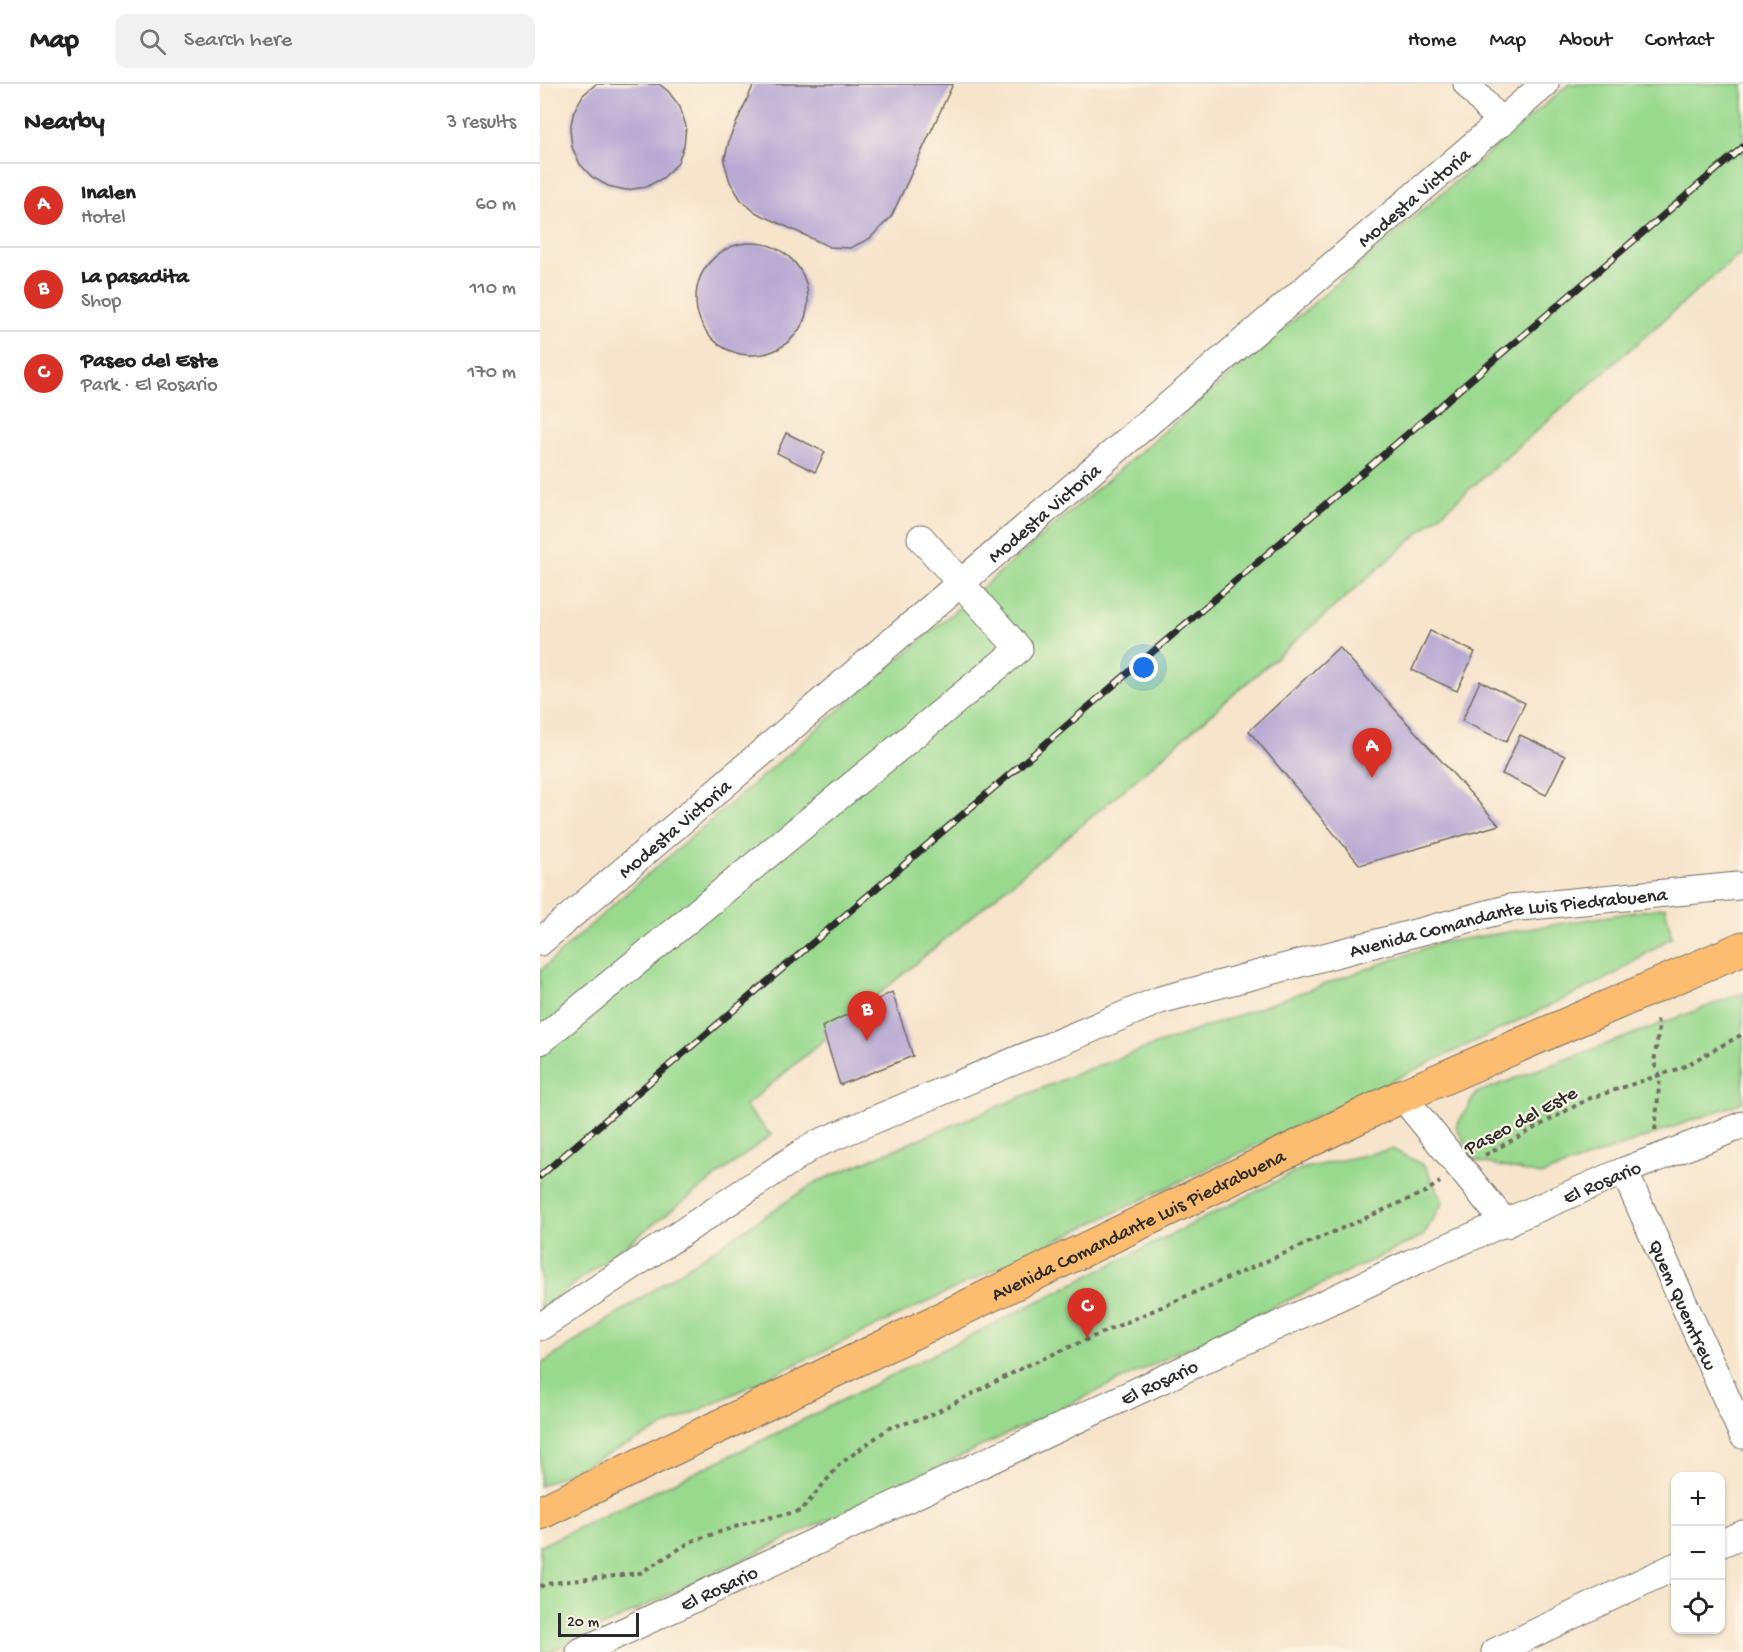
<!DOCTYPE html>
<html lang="en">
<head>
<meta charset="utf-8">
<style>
  body { margin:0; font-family:"Gochi Hand",sans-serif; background:#f2f2f2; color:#222 }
  .controls { position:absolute; right:18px; bottom:18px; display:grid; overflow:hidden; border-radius:12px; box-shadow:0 2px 4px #0004 }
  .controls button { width:54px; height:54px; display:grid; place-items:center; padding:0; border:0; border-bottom:2px solid #e0e0e0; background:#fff; color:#222; font:30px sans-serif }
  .scale { position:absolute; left:18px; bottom:15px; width:81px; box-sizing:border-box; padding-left:6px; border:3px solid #2b2b2b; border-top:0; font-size:16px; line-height:21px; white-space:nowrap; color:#2b2b2b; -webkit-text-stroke:4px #fcf5e5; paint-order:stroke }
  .you { position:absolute; left:604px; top:584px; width:21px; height:21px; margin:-15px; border:4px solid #fff; border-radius:50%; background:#1a73e8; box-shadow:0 0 0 9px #1a73e833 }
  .badge { display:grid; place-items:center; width:39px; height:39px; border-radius:50%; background:#d93025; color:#fff; font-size:20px; font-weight:700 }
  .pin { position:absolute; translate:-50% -50px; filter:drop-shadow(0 2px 3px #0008) }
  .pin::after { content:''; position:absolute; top:32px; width:21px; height:18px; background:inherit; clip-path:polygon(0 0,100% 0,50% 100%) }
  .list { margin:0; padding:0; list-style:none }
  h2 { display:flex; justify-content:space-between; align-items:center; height:78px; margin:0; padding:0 24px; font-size:26px }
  h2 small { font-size:20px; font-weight:400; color:#767676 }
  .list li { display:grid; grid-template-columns:39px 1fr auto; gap:18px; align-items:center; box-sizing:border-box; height:84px; padding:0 24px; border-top:2px solid #e0e0e0 }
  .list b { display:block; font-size:22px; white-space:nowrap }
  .list p { margin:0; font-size:20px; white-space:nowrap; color:#767676 }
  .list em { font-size:20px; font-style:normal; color:#767676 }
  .icon { flex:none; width:33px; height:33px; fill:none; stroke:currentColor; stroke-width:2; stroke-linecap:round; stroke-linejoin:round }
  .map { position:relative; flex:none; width:1203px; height:1568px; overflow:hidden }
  header { display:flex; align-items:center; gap:36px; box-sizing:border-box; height:84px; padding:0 30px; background:#fff; border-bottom:2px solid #e0e0e0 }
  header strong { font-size:28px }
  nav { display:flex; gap:33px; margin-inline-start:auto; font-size:21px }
  .search { width:420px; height:54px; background:#f2f2f2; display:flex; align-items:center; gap:15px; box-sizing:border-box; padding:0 21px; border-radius:12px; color:#767676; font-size:22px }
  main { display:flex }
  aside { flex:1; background:#fff }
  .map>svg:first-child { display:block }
  .green { fill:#99d98e; stroke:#62825c; stroke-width:1.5 }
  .building { fill:#b8a9d3 }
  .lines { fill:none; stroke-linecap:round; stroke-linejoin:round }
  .minor-casing { stroke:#726c63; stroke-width:29 }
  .major-casing { stroke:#726c63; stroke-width:35 }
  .path { stroke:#726c63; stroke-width:4; stroke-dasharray:4.5 4.5; stroke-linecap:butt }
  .minor { stroke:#fff; stroke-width:27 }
  .major { stroke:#fcbd6f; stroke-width:33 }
  .rail-casing { stroke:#2b2b2b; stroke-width:7 }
  .rail { stroke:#fcf5e5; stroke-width:4.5; stroke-dasharray:14; stroke-linecap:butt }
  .labels { text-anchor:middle; stroke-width:4.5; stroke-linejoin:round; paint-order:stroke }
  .street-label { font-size:20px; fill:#2b2b2b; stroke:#fcf5e5 }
</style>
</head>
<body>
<header>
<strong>Map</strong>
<div class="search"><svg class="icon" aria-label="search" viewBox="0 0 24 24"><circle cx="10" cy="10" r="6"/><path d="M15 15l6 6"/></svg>Search here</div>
<nav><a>Home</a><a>Map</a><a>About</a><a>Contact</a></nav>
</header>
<main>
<aside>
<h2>Nearby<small>3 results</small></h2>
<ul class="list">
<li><span class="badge">A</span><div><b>Inalen</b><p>Hotel</p></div><em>60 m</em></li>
<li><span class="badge">B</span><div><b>La pasadita</b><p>Shop</p></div><em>110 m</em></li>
<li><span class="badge">C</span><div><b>Paseo del Este</b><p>Park · El Rosario</p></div><em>170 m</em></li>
</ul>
</aside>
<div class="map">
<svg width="1203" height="1568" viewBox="0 0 1203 1568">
  <rect width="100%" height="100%" fill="#fcf5e5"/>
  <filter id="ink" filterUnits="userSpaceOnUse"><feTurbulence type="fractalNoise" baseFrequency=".0167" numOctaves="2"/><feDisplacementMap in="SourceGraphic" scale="12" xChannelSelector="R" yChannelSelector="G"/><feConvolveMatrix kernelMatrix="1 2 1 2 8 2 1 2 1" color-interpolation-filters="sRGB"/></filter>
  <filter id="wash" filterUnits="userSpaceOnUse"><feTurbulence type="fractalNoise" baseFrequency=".008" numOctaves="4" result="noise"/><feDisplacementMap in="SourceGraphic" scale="24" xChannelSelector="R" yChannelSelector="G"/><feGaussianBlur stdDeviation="1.35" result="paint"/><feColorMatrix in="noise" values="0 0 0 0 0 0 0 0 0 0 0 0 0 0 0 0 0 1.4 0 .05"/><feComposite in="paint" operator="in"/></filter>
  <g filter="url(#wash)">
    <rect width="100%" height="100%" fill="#f6e4cb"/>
    <g class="green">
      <path d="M1029,0H1203V167L592,699L205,1022L231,1051L0,1226V887L85,810Z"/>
      <path d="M1125,823L1132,853L1072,892L0,1402V1281L276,1098L546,986L899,859Z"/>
      <path d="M1203,909V1018L1001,1091L936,1077L916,1043L936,1009Z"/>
      <path d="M852,1065L885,1082L903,1118L883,1152L9,1568H0V1462L223,1356L761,1085Z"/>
    </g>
    <g id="blocks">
      <g class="building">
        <path d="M56,0H119L128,7L140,23L146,42L144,62L137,80L123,94L106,103L86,106L68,102L52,93L40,80L32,63L30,45L34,27L43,11Z"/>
        <path d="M214,0H413L351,133L329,155L310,164L290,163L215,128L201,116L190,98L184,77L190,53Z"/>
        <circle cx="212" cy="215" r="56"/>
        <path d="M246,349L285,368L275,388L237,369Z"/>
        <path d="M890,547L935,568L917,607L872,586Z"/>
        <path d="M799,563L959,741L820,781L709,647Z"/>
        <path d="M940,597L985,619L966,658L922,637Z"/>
        <path d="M980,651L1025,672L1006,711L962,690Z"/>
        <path d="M352,908L373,972L300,1001L282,943Z"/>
      </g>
    </g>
  </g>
  <g filter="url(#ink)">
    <use href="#blocks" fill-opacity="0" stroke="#726c63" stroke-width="1.5"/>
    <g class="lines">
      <defs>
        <g id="minor">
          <path d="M927,0L961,39"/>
          <path id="s1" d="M0,858L1005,0"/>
          <path d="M0,957L479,565L381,454"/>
          <path d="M862,1012L966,1140"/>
          <path id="s2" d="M1084,1087L1203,1351"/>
          <path id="s3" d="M0,1243L274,1061L620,916L970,824L1198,802"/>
          <path d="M1180,1460L1203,1450"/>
          <path id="s4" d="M40,1568L871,1179L1084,1087L1203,1041"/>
          <path d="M955,1568L1136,1482"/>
        </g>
        <g id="major">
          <path id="s5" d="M0,1429L862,1012L1203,864"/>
        </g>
      </defs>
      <use href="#minor" class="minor-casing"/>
      <use href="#major" class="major-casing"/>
      <g class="path">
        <path d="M1115,1046L1120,992L1114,979L1119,943L1116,933"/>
        <path d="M945,1071L1048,1015L1141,984L1203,950"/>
        <path d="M0,1503L5,1500L100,1489L152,1457L213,1437L261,1427L300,1380L349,1344L387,1333L486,1282L885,1108L900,1098"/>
      </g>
      <use href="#minor" class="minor"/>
      <use href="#major" class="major"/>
      <defs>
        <path id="rail" d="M0,1092L1203,63"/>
      </defs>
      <use href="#rail" class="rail-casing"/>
      <use href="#rail" class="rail"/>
    </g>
  </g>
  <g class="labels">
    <g class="street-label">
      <text dy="7" stroke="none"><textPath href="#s1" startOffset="1148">Modesta Victoria</textPath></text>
      <text dy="7" stroke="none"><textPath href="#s1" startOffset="662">Modesta Victoria</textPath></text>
      <text dy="7" stroke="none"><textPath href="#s1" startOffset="176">Modesta Victoria</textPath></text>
      <text dy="7" stroke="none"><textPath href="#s3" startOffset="1062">Avenida Comandante Luis Piedrabuena</textPath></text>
      <text transform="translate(980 1035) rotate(-28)" y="7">Paseo del Este</text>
      <text dy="7" stroke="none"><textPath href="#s4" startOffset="1125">El Rosario</textPath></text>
      <text dy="7" stroke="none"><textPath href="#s5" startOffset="664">Avenida Comandante Luis Piedrabuena</textPath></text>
      <text dy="7" stroke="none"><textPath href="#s2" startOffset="146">Quem Quemtrew</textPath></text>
      <text dy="7" stroke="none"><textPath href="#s4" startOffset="639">El Rosario</textPath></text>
      <text dy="7" stroke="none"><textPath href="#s4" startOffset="153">El Rosario</textPath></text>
    </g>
  </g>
</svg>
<div class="controls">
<button>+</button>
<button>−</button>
<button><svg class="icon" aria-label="locate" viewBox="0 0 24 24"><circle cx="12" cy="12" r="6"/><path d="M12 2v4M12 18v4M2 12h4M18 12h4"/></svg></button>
</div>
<div class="scale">20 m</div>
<div class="you"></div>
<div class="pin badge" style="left:832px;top:694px">A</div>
<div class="pin badge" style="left:327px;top:957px">B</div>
<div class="pin badge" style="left:547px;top:1254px">C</div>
</div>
</main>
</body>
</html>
